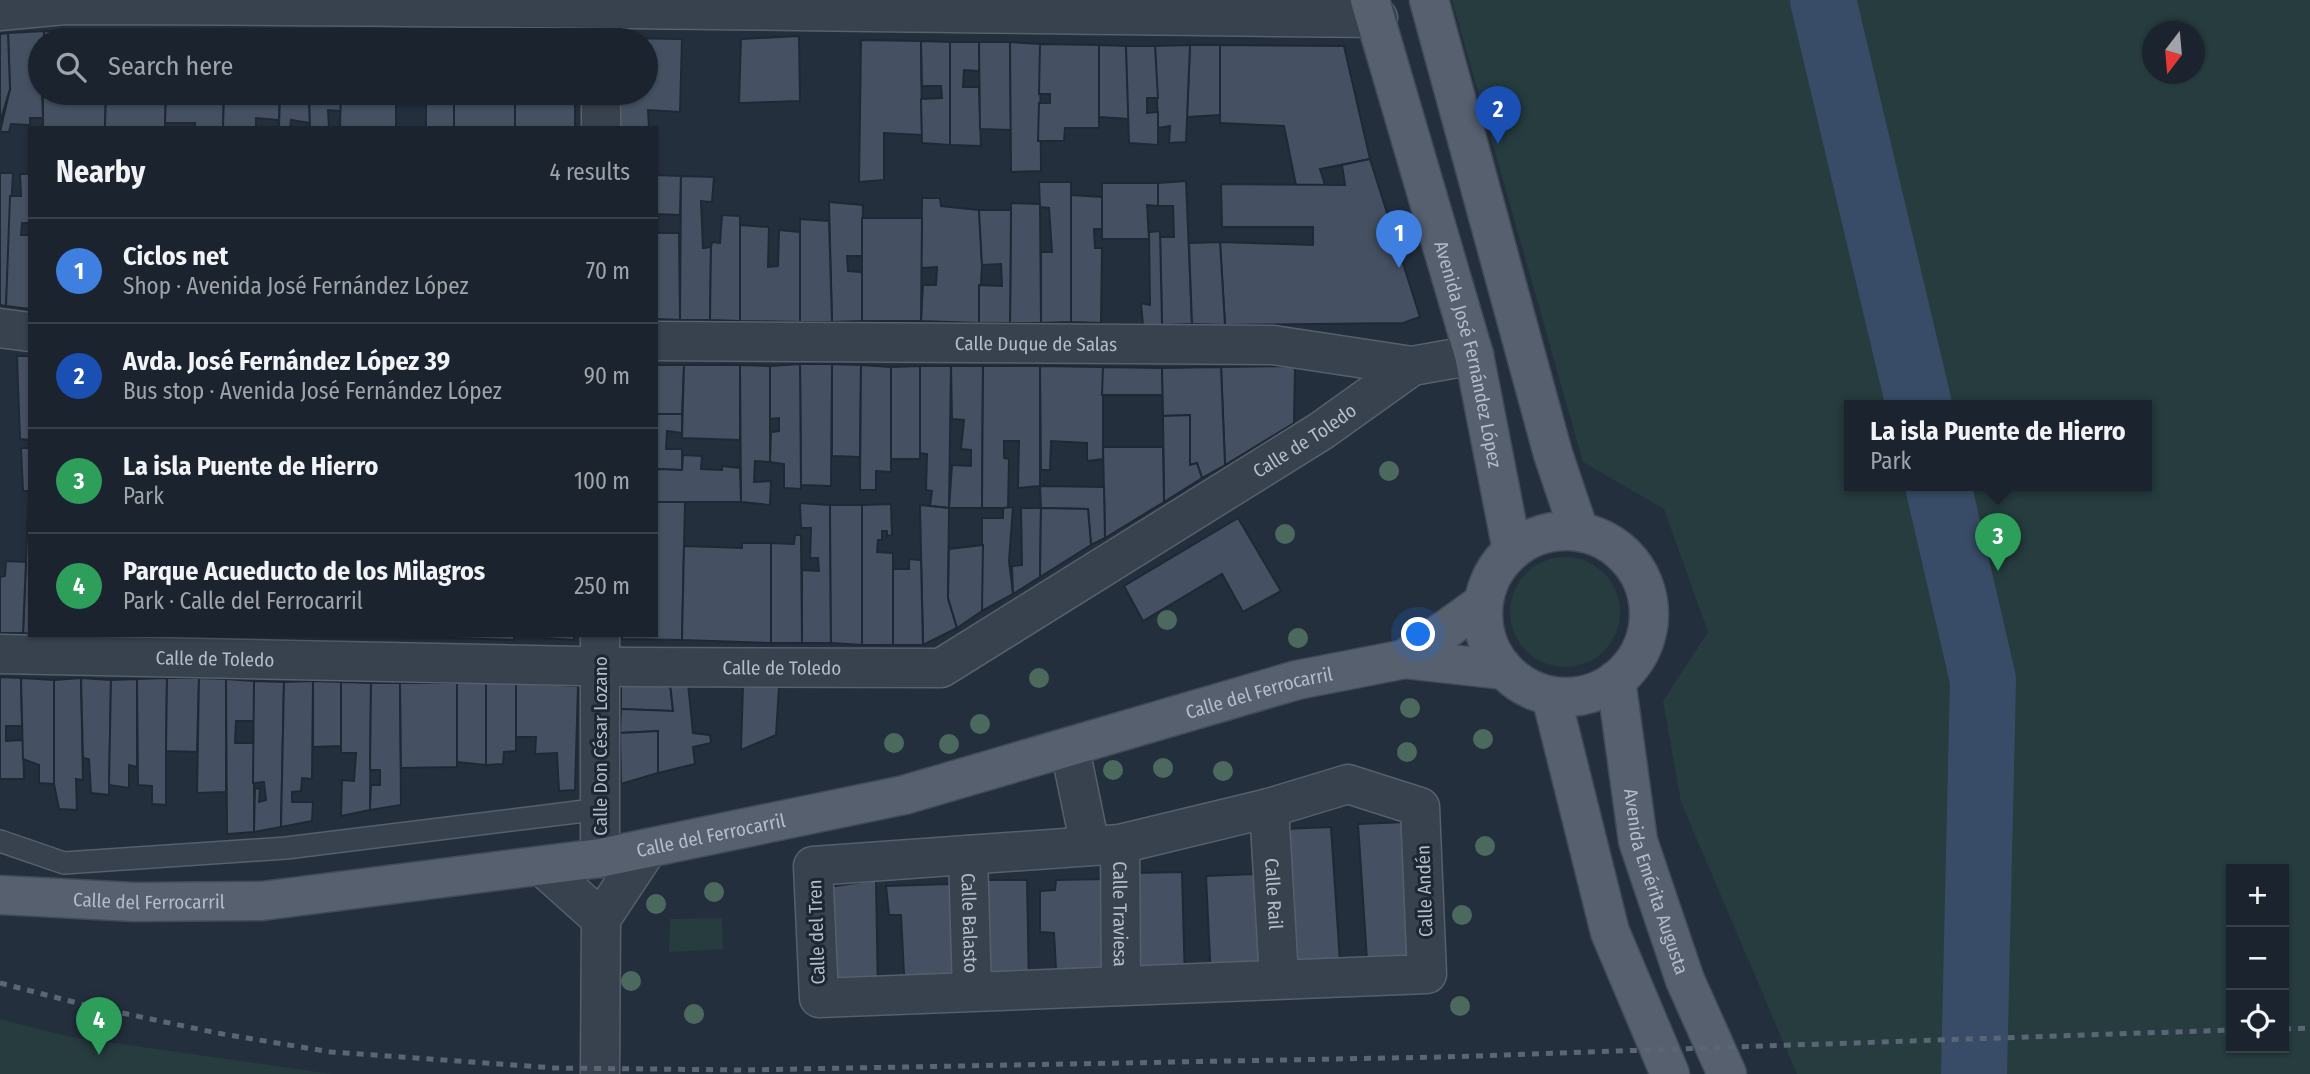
<!DOCTYPE html>
<html lang="en">
<head>
<meta charset="utf-8">
<style>
  body { margin:0; font-family:"Fira Sans Condensed",sans-serif; background:#242b36; color:#f1f3f6 }
  .controls { position:absolute; right:21px; bottom:21px; display:grid; overflow:hidden; border-radius:0px; box-shadow:0 2px 5px #0004 }
  .controls button { width:63px; height:63px; display:grid; place-items:center; padding:0; border:0; border-bottom:2px solid #39404a; background:#1b232e; color:#f1f3f6; font:35px sans-serif }
  .compass { position:absolute; left:2142px; top:21px; width:63px; height:63px; border-radius:50%; background:#1b232e; box-shadow:0 2px 5px #0004; rotate:196deg }
  .you { position:absolute; left:1419px; top:635px; width:24px; height:24px; margin:-18px; border:5px solid #fff; border-radius:50%; background:#1a73e8; box-shadow:0 0 0 10px #1a73e833 }
  .badge { display:grid; place-items:center; width:46px; height:46px; border-radius:50%; background:#db2777; color:#fff; font-size:23px; font-weight:700 }
  .pin { position:absolute; translate:-50% -58px; filter:drop-shadow(0 2px 4px #0008) }
  .pin::after { content:''; position:absolute; top:37px; width:24px; height:21px; background:inherit; clip-path:polygon(0 0,100% 0,50% 100%) }
  .popup { position:absolute; left:1844px; top:400px; width:308px; height:91px; box-sizing:border-box; display:grid; place-content:center; border-radius:0px; background:#1b232e; filter:drop-shadow(0 2px 5px #0005); font-size:23px; white-space:nowrap; color:#a0a4aa }
  .popup b { font-size:26px; color:#f1f3f6 }
  .popup::after { content:''; position:absolute; left:50%; top:100%; margin-left:-14px; border:14px solid transparent; border-top-color:#1b232e }
  .list { margin:0; padding:0; list-style:none }
  h2 { display:flex; justify-content:space-between; align-items:center; height:91px; margin:0; padding:0 28px; font-size:30px }
  h2 small { font-size:23px; font-weight:400; color:#a0a4aa }
  .list li { display:grid; grid-template-columns:46px 1fr auto; gap:21px; align-items:center; box-sizing:border-box; height:105px; padding:0 28px; border-top:2px solid #39404a }
  .list b { display:block; font-size:26px; white-space:nowrap }
  .list p { margin:0; font-size:23px; white-space:nowrap; color:#a0a4aa }
  .list em { font-size:23px; font-style:normal; color:#a0a4aa }
  .icon { flex:none; width:38px; height:38px; fill:none; stroke:currentColor; stroke-width:2; stroke-linecap:round; stroke-linejoin:round }
  .map { position:relative; flex:none; width:2310px; height:1074px; overflow:hidden }
  .search { position:absolute; background:#1b232e; box-shadow:0 2px 5px #0004; left:28px; top:28px; width:630px; height:77px; display:flex; align-items:center; gap:18px; box-sizing:border-box; padding:0 24px; border-radius:38px; color:#a0a4aa; font-size:26px }
  .panel { position:absolute; background:#1b232e; box-shadow:0 2px 5px #0004; left:28px; top:126px; width:630px; height:511px; border-radius:0px }
  .map>svg:first-child { display:block }
  .green { fill:#263c3f; fill-rule:evenodd }
  .lines { fill:none; stroke-linecap:round; stroke-linejoin:round }
  .river { stroke:#394c67; stroke-width:66 }
  .building { fill:#455162; stroke:#1f2835; stroke-width:2 }
  .lane-casing { stroke:#565f6c; stroke-width:24 }
  .street-casing { stroke:#565f6c; stroke-width:41 }
  .primary-casing { stroke:#414a57; stroke-width:41 }
  .lane { stroke:#38414e; stroke-width:21 }
  .street { stroke:#38414e; stroke-width:38 }
  .primary { stroke:#56606e; stroke-width:38 }
  .rail { stroke:#5a6575; stroke-width:5; stroke-dasharray:7 7; stroke-linecap:butt }
  .tree { fill:#4b6a5d }
  .labels { text-anchor:middle; stroke-width:6; stroke-linejoin:round; paint-order:stroke }
  .street-label { font-size:19px; fill:#b4bcc9; stroke:#1d2633 }
</style>
</head>
<body>
<div class="map">
<svg width="2310" height="1074" viewBox="0 0 2310 1074">
  <rect width="100%" height="100%" fill="#242f3e"/>
  <g class="green">
    <path d="M1452,0H2310V1074H1797L1681,802L1663,701L1708,632L1664,509L1583,462ZM2152,32H2194V74H2152ZM1849,405H2147V485H1849ZM2231,869H2284V1048H2231Z"/>
    <circle cx="1565" cy="612" r="55"/>
    <path d="M722,918L723,949L669,952L670,919Z"/>
    <path d="M0,1019L66,1036L332,1074H0Z"/>
  </g>
  <g class="lines">
    <g class="river">
      <path d="M1823,0L1919,405"/>
      <path d="M1938,485L1983,680L1974,1074"/>
    </g>
  </g>
  <g class="building">
    <path d="M44,31L107,32V40H44Z"/>
    <path d="M44,31V40H40L43,118H30V125L11,124L9,132H0L10,89L8,33Z"/>
    <path d="M107,32L167,33V40H107Z"/>
    <path d="M8,33L10,89L0,122V34Z"/>
    <path d="M167,33L225,35V40H167Z"/>
    <path d="M225,35L281,36V40H225Z"/>
    <path d="M799,36L800,101L739,103L741,39Z"/>
    <path d="M342,37L396,38V40H342Z"/>
    <rect x="396" y="38" width="59" height="2"/>
    <rect x="455" y="38" width="59" height="2"/>
    <rect x="514" y="38" width="62" height="2"/>
    <path d="M618,38L682,39L680,112L648,110L649,128H618V93H646V40H618Z"/>
    <path d="M861,40L921,41L922,135L884,133V180L859,182Z"/>
    <path d="M921,41L950,42V145L922,143L921,99L942,98L941,86H922Z"/>
    <path d="M950,42H979V71L964,70L963,87H979L981,146L950,145Z"/>
    <path d="M979,42H1010L1011,130L980,129Z"/>
    <path d="M1010,42L1040,44L1041,171L1011,172Z"/>
    <path d="M1040,44L1099,45V128H1065L1064,141H1038L1039,103H1050V94H1039Z"/>
    <path d="M1099,45L1126,46L1129,119L1099,117Z"/>
    <path d="M1190,45H1220L1221,115L1187,117Z"/>
    <path d="M1190,45L1186,142L1169,143L1170,126L1158,128L1155,46Z"/>
    <path d="M1220,45L1344,46L1370,159L1320,169L1325,185H1296L1284,126L1220,123Z"/>
    <path d="M1126,46H1155L1158,98H1147V113L1158,112V145L1129,143Z"/>
    <path d="M43,93H106L105,128H43Z"/>
    <path d="M106,93H166L165,128H105Z"/>
    <path d="M166,93H224L223,128H195V123H165Z"/>
    <path d="M224,93H280L279,120L256,118V128H223Z"/>
    <path d="M280,93H309L310,123L291,120L290,128H279Z"/>
    <path d="M309,93H341V111L328,110L329,128H310Z"/>
    <path d="M341,93H396V128H340Z"/>
    <rect x="426" y="93" width="28" height="35"/>
    <rect x="454" y="93" width="61" height="35"/>
    <rect x="515" y="93" width="60" height="35"/>
    <path d="M1370,159L1420,317L1403,323L1225,325L1220,242L1313,245V227H1222L1221,184L1345,185L1342,165Z"/>
    <path d="M0,173H13L6,306L0,305Z"/>
    <path d="M20,174H30V223H22L21,235H30V309L6,306L10,196H21Z"/>
    <path d="M656,175L681,176L680,215L656,214Z"/>
    <path d="M681,176L714,177L712,202L701,201L703,248L711,247L710,320H680Z"/>
    <path d="M1186,181L1192,324L1162,325L1160,237H1174L1173,206H1158V183Z"/>
    <path d="M1039,182H1071V322L1041,323V252H1052L1049,208L1040,207Z"/>
    <path d="M1102,183H1158V206L1147,205L1149,239H1102Z"/>
    <path d="M1071,195L1102,197V229H1094L1095,248H1102L1101,323L1071,322Z"/>
    <path d="M922,198H940L941,206L979,210L982,265L979,323L921,321L923,285H936L937,267L921,268Z"/>
    <path d="M829,202L863,205L862,256H847L848,271L862,272V321L832,322Z"/>
    <path d="M1011,203L1040,204L1041,323H1010Z"/>
    <path d="M979,210H1011L1010,323H979V285L1002,286L1001,264L982,265Z"/>
    <path d="M722,215L740,216V321L710,320L711,247L712,242L720,243Z"/>
    <path d="M862,218H922L921,321H862Z"/>
    <path d="M800,219L829,221L832,322H800Z"/>
    <path d="M740,225L769,227L768,267L778,266L779,230L800,232V322L740,321Z"/>
    <path d="M1160,231L1162,325H1143L1141,303L1150,305L1149,232Z"/>
    <path d="M656,233H679L680,320L656,319Z"/>
    <path d="M1220,242L1225,325L1192,324L1189,243Z"/>
    <path d="M17,356H30V440L20,439Z"/>
    <path d="M800,364H832L831,486L801,485Z"/>
    <path d="M800,364L801,489L784,488V464L770,462L771,432L779,431V418L769,419L770,366Z"/>
    <path d="M832,364L861,365L860,457L832,456Z"/>
    <path d="M656,365H684L682,414H656Z"/>
    <path d="M684,365H740V440L682,438Z"/>
    <path d="M740,365L770,366V462L755,461L754,482L771,481L770,505L741,502Z"/>
    <path d="M861,365L891,367V472L876,471V490H860Z"/>
    <path d="M920,366H951L949,508L930,506L932,491L926,490L927,454L920,453Z"/>
    <path d="M920,366V459H891V367Z"/>
    <path d="M951,366H983L982,508H949L952,465L971,466V450L961,449L964,420L952,419Z"/>
    <path d="M983,366H1040V486L1018,488L1019,441H1004V458L1009,459L1008,508H982Z"/>
    <path d="M1040,366L1103,367V459L1087,461V443L1051,441L1050,470H1041Z"/>
    <path d="M1295,366L1294,423L1225,465L1221,367Z"/>
    <path d="M1103,367L1162,368L1163,395H1102Z"/>
    <path d="M1221,367L1225,465L1202,478L1197,463L1190,465V415L1163,416L1162,368Z"/>
    <path d="M656,414H682V433L667,431L666,449H682V470L656,469Z"/>
    <path d="M1190,415V465L1197,463L1202,478L1164,502L1163,416Z"/>
    <path d="M1103,447H1163L1164,502L1105,538Z"/>
    <path d="M21,448H30V491H23Z"/>
    <path d="M683,455L702,456L701,469L722,470V466L740,468L741,502H656V469L682,470Z"/>
    <path d="M1040,486L1104,487L1105,538L1091,545L1088,509L1041,508Z"/>
    <path d="M656,502H685L682,640L622,639V635H656Z"/>
    <path d="M800,503L830,505L831,643H802V570L819,571L818,558H810L811,528H801Z"/>
    <path d="M891,504L892,535L887,536V531H882V540H878L877,552L893,553V645H862V505Z"/>
    <path d="M830,505H862V645L831,643Z"/>
    <path d="M920,505L949,508L948,598L957,628L923,645Z"/>
    <path d="M1013,507L1009,561L1013,594L982,611V518H1003V508Z"/>
    <path d="M1021,508H1041L1040,577L1013,594L1012,566L1022,565Z"/>
    <path d="M1041,508L1088,509L1091,545L1040,577Z"/>
    <path d="M28,509L30,510V634L23,633Z"/>
    <path d="M1238,518L1281,591L1243,612L1222,574L1143,621L1124,586Z"/>
    <path d="M795,535H801L802,643H771V543L794,544Z"/>
    <path d="M742,543H771V643L682,640L684,546L742,548Z"/>
    <path d="M983,545L982,611L957,628L948,598L949,549Z"/>
    <path d="M909,559L921,560L923,645H893V569H909Z"/>
    <path d="M6,561L26,562L23,633H0V577L5,576Z"/>
    <path d="M402,635H456V638L402,637Z"/>
    <path d="M456,635H514V640L456,638Z"/>
    <path d="M544,635H574V640L544,638Z"/>
    <path d="M0,677L21,678L22,726H6V741L23,740L24,779H0Z"/>
    <path d="M21,678L54,680V784L39,783V765L23,759Z"/>
    <path d="M81,678L83,780L76,779L77,810L59,809L54,784V680Z"/>
    <path d="M81,678L111,680L109,795L91,793L89,759L83,758Z"/>
    <path d="M167,678L166,751V805L152,804V786L138,785L137,679Z"/>
    <path d="M167,678H199L197,752L166,751Z"/>
    <path d="M199,678L226,679V792L197,793Z"/>
    <path d="M137,679V767L129,765V788L109,785L111,680Z"/>
    <path d="M226,679L254,681V721H236L235,743H254V832L227,834Z"/>
    <path d="M254,681L284,682L281,827L254,832L255,789L260,788L259,802L266,800L264,782L253,783Z"/>
    <path d="M313,681L341,682V746L313,747Z"/>
    <path d="M313,681L312,779L302,778L301,791L292,792V802H313L312,821L281,827L284,682Z"/>
    <path d="M341,682L371,683L370,810L341,816L342,780L354,781L356,753H341Z"/>
    <path d="M371,683H400L401,805L370,810L371,785H380V770H370Z"/>
    <path d="M400,683H457V767L401,768Z"/>
    <path d="M457,683H486V765L457,762Z"/>
    <path d="M486,683H516V751L504,752L503,764L486,765Z"/>
    <path d="M516,683L578,686L575,790L559,791L557,753L535,754L536,737H516Z"/>
    <path d="M621,683H670L673,711L621,709Z"/>
    <path d="M670,683H688L693,733L710,735L711,743L693,747L695,764L658,773V731L620,733L621,709L673,711Z"/>
    <path d="M743,685L779,687L776,735L741,750Z"/>
    <path d="M658,731V773L621,784L620,733Z"/>
    <path d="M1406,822L1414,974L1368,975L1358,824Z"/>
    <path d="M1331,827L1341,977L1292,978L1283,829Z"/>
    <path d="M1182,872L1185,982L1136,984L1132,873Z"/>
    <path d="M1255,874L1263,978L1211,981L1206,876Z"/>
    <path d="M1102,879L1106,984L1057,987L1054,933L1040,932V891L1055,890L1056,880Z"/>
    <path d="M876,880L878,995L832,997L828,887Z"/>
    <path d="M977,880H1027L1029,988L983,990Z"/>
    <path d="M950,884L957,991L905,994L901,915H889L886,886Z"/>
  </g>
  <g class="lines">
    <defs>
      <path id="lane" d="M0,841L64,863L286,848L601,809"/>
      <g id="street">
        <path d="M0,11L64,5C502,5 940,14 1378,18"/>
        <path d="M601,93V128"/>
        <path d="M0,328L30,332"/>
        <path id="s1" d="M656,341L1273,345L1412,366"/>
        <path d="M600,635V858"/>
        <path id="s2" d="M0,654L630,667L941,668L1321,431L1412,366L1474,355"/>
        <path d="M1070,749L1090,846"/>
        <path d="M1348,784L1420,807L1427,974L819,998L813,866L1120,844L1269,808Z"/>
        <path id="s3" d="M1269,808L1279,978"/>
        <path id="s4" d="M1120,844L1121,984"/>
        <path id="s5" d="M968,855L972,991"/>
        <path d="M542,866L601,919"/>
        <path d="M600,1074L601,919L648,848"/>
      </g>
      <g id="primary">
        <path id="s6" d="M1370,0L1474,355L1512,550"/>
        <path d="M1429,0L1553,454L1579,531"/>
        <circle cx="1566" cy="614" r="83"/>
        <path d="M1405,659L1483,603"/>
        <path id="s7" d="M1616,680L1638,841L1685,980L1727,1074"/>
        <path d="M1551,696L1610,932L1670,1074"/>
        <path id="s8" d="M0,895L134,902L262,901L600,858L904,795L1297,680L1405,659L1504,670"/>
      </g>
    </defs>
    <use href="#lane" class="lane-casing"/>
    <use href="#street" class="street-casing"/>
    <use href="#primary" class="primary-casing"/>
    <use href="#lane" class="lane"/>
    <use href="#street" class="street"/>
    <use href="#primary" class="primary"/>
    <g class="rail">
      <path d="M0,983L89,1006L217,1033L331,1052L554,1068L743,1070L1444,1057L2231,1030"/>
      <path d="M2284,1029L2310,1028"/>
    </g>
  </g>
  <g class="tree">
    <circle cx="1389" cy="471" r="10"/>
    <circle cx="1285" cy="534" r="10"/>
    <circle cx="1167" cy="620" r="10"/>
    <circle cx="1298" cy="638" r="10"/>
    <circle cx="1039" cy="678" r="10"/>
    <circle cx="1410" cy="708" r="10"/>
    <circle cx="980" cy="724" r="10"/>
    <circle cx="1483" cy="739" r="10"/>
    <circle cx="894" cy="743" r="10"/>
    <circle cx="949" cy="744" r="10"/>
    <circle cx="1407" cy="752" r="10"/>
    <circle cx="1163" cy="768" r="10"/>
    <circle cx="1113" cy="770" r="10"/>
    <circle cx="1223" cy="771" r="10"/>
    <circle cx="1485" cy="846" r="10"/>
    <circle cx="714" cy="892" r="10"/>
    <circle cx="656" cy="904" r="10"/>
    <circle cx="1462" cy="915" r="10"/>
    <circle cx="631" cy="981" r="10"/>
    <circle cx="1460" cy="1006" r="10"/>
    <circle cx="694" cy="1014" r="10"/>
  </g>
  <g class="labels">
    <g class="street-label">
      <text dy="7" stroke="none"><textPath href="#s1" startOffset="380">Calle Duque de Salas</textPath></text>
      <text dy="7" stroke="none"><textPath href="#s6" startOffset="368">Avenida José Fernández López</textPath></text>
      <text dy="7" stroke="none"><textPath href="#s2" startOffset="1370">Calle de Toledo</textPath></text>
      <text dy="7" stroke="none"><textPath href="#s2" startOffset="215">Calle de Toledo</textPath></text>
      <text dy="7" stroke="none"><textPath href="#s2" startOffset="782">Calle de Toledo</textPath></text>
      <text dy="7" stroke="none"><textPath href="#s8" startOffset="1283">Calle del Ferrocarril</textPath></text>
      <text transform="translate(600 746) rotate(-90)" y="7">Calle Don César Lozano</text>
      <text dy="7" stroke="none"><textPath href="#s8" startOffset="716">Calle del Ferrocarril</textPath></text>
      <text dy="7" stroke="none"><textPath href="#s7" startOffset="206">Avenida Emérita Augusta</textPath></text>
      <text transform="translate(1424 891) rotate(-92)" y="7">Calle Andén</text>
      <text dy="7" stroke="none"><textPath href="#s3" startOffset="86">Calle Rail</textPath></text>
      <text dy="7" stroke="none"><textPath href="#s8" startOffset="149">Calle del Ferrocarril</textPath></text>
      <text dy="7" stroke="none"><textPath href="#s4" startOffset="70">Calle Traviesa</textPath></text>
      <text dy="7" stroke="none"><textPath href="#s5" startOffset="68">Calle Balasto</textPath></text>
      <text transform="translate(816 932) rotate(-92)" y="7">Calle del Tren</text>
    </g>
  </g>
</svg>
<div class="controls">
<button>+</button>
<button>−</button>
<button><svg class="icon" aria-label="locate" viewBox="0 0 24 24"><circle cx="12" cy="12" r="6"/><path d="M12 2v4M12 18v4M2 12h4M18 12h4"/></svg></button>
</div>
<svg class="compass" viewBox="-18 -18 36 36"><path d="M0-13l5 13h-10z" fill="#e53935"/><path d="M0 13l5-13h-10z" fill="#a0a4aa"/></svg>
<div class="you"></div>
<div class="pin badge" style="left:1399px;top:268px;background:#3f7fe0">1</div>
<div class="pin badge" style="left:1498px;top:144px;background:#1a4fb4">2</div>
<div class="pin badge" style="left:1998px;top:571px;background:#2e9e5b">3</div>
<div class="popup"><b>La isla Puente de Hierro</b>Park</div>
<div class="pin badge" style="left:99px;top:1055px;background:#2e9e5b">4</div>
<div class="search"><svg class="icon" aria-label="search" viewBox="0 0 24 24"><circle cx="10" cy="10" r="6"/><path d="M15 15l6 6"/></svg>Search here</div>
<section class="panel">
<h2>Nearby<small>4 results</small></h2>
<ul class="list">
<li><span class="badge" style="background:#3f7fe0">1</span><div><b>Ciclos net</b><p>Shop · Avenida José Fernández López</p></div><em>70 m</em></li>
<li><span class="badge" style="background:#1a4fb4">2</span><div><b>Avda. José Fernández López 39</b><p>Bus stop · Avenida José Fernández López</p></div><em>90 m</em></li>
<li><span class="badge" style="background:#2e9e5b">3</span><div><b>La isla Puente de Hierro</b><p>Park</p></div><em>100 m</em></li>
<li><span class="badge" style="background:#2e9e5b">4</span><div><b>Parque Acueducto de los Milagros</b><p>Park · Calle del Ferrocarril</p></div><em>250 m</em></li>
</ul>
</section>
</div>
</body>
</html>
